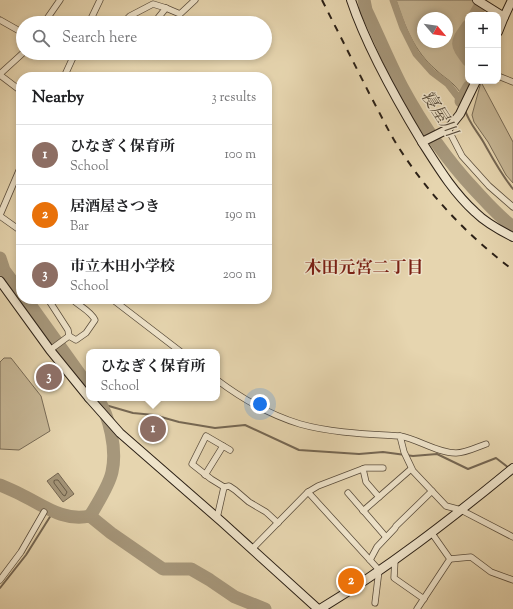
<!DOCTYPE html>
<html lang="en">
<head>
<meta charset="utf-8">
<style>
  body { margin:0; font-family:"Sorts Mill Goudy","Noto Serif JP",serif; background:#f6f6f6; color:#202124 }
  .controls { position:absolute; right:12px; top:12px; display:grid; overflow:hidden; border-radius:8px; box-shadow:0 2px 6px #0003 }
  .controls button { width:36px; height:36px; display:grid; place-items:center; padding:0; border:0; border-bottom:1px solid #e0e0e0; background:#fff; color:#202124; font:20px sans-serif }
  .compass { position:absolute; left:417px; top:12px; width:36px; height:36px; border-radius:50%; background:#fff; box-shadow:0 2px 6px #0003; rotate:119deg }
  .you { position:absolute; left:260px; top:404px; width:14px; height:14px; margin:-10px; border:3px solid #fff; border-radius:50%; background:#1a73e8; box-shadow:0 0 0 6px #1a73e833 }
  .badge { display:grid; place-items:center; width:26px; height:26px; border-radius:50%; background:#2563eb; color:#fff; font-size:13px; font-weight:700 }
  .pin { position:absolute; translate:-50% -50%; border:2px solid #fff; box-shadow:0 1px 4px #0006 }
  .popup { position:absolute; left:86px; top:349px; width:134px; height:52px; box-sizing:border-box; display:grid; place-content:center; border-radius:8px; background:#fff; filter:drop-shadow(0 1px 3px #0005); font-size:13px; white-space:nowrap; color:#757577 }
  .popup b { font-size:15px; color:#202124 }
  .popup::after { content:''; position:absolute; left:50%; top:100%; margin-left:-8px; border:8px solid transparent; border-top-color:#fff }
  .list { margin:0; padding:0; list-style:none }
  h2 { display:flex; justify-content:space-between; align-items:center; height:52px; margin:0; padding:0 16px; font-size:17px }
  h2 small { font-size:13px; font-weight:400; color:#757577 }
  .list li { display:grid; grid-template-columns:26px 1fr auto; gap:12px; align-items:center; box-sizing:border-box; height:60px; padding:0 16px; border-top:1px solid #e0e0e0 }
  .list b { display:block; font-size:15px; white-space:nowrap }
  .list p { margin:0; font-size:13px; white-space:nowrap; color:#757577 }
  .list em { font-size:13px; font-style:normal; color:#757577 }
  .icon { flex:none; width:22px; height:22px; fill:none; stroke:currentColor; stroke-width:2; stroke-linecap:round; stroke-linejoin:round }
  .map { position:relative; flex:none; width:513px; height:609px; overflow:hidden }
  .search { position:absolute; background:#fff; box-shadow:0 2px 6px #0003; left:16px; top:16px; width:256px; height:44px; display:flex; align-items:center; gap:10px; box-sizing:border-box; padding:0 14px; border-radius:22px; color:#757577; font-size:15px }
  .panel { position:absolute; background:#fff; box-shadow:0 2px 6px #0003; left:16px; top:72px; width:256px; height:232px; border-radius:16px }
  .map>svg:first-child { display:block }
  .green { fill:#c6b695; stroke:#786b56; fill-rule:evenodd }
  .water { fill:#a6977b; stroke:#756753 }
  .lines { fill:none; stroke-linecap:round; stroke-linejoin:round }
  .shore { stroke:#685c48; stroke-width:1 }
  .stream { stroke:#756753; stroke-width:2 }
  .canal { stroke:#a6977b; stroke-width:7 }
  .river { stroke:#a6977b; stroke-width:13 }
  .street-casing { stroke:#5a4d3c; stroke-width:7 }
  .secondary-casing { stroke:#2b2016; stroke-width:10 }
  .street { stroke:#efe4cb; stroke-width:5.5 }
  .secondary { stroke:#efe4cb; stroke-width:8 }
  .rail { stroke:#2b2016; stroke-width:2; stroke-dasharray:7 7; stroke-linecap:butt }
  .labels { text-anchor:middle; stroke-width:3; stroke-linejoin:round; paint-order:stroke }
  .water-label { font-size:17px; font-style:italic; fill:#564a39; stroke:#efe4cb }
  .neighbourhood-label { font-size:17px; font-weight:bold; fill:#7a1f14; stroke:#efe4cb }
</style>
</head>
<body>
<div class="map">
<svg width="513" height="609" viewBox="0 0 513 609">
  <rect width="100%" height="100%" fill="#e6d5af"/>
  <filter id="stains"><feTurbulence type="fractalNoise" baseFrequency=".005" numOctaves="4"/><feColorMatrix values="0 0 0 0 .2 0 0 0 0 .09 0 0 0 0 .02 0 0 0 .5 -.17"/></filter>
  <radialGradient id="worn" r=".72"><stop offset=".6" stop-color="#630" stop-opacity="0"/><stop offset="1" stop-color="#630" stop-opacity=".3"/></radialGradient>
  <g class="green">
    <path d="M396,0H473L475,4L478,7L475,15H468V25L458,41V49L468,61V81H471L463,96C460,92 457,88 453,84C448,79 441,75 436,70C414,51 405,27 396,0ZM423,18H447V42H423Z"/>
    <path d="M481,82L513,142V183L506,175L488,142L474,122L472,115Z"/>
    <path d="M4,358H11L41,396L50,431L19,450L0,449V362Z"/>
  </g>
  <path class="water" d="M58,473L74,494L63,502L47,481Z"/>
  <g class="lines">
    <path class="shore" d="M56,480H58L67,492L65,496L63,495L54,483V481Z"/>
    <g class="stream">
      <path d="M465,110C469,123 477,131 484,143C493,159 501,174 513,189"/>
      <path d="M102,404L133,413L154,415L179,422L215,428L245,425L299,450L359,454L383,452L413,456L437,454L468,469L496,458L509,468"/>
      <path d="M0,588L26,555L53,512"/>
    </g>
    <path class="canal" d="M393,0L403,28L416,54L432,72L448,84L461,101"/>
    <g class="river">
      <path d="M364,0L366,10C378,35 389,62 402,87C422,124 445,158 474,189C487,203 497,215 513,227"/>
      <path d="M475,15L479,8"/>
      <path d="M468,26C456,43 455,43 468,60"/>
      <path d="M461,101L469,87"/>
      <path d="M0,258L4,270L21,293"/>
      <path d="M26,299L89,387"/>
      <path d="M0,485C7,488 14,491 20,494C43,505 63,522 90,516L111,533L163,569H191L210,580L235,597L265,609"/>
      <path d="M90,516C97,504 109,486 112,472C117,450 110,416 97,398"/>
    </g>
    <defs>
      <g id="street">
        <path d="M0,20L23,33"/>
        <path d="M44,23L60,0"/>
        <path d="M89,23L100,0"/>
        <path d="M123,23L130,16L153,4L166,8L180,14L195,0"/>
        <path d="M154,23L166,8"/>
        <path d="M0,74L23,53"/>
        <path d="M0,75L21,91"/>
        <path d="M498,76L513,82"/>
        <path d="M64,77L75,53"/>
        <path d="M448,129L462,156L489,186L513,207"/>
        <path d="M0,215L21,166"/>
        <path d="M0,216L21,231"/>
        <path d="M48,299L68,330L69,336L50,350"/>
        <path d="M112,299L181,352"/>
        <path d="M69,336L76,340L86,333L95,320C91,311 79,306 72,299"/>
        <path d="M217,380C241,398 270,415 300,424C332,433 367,434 400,436L404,452L413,471L446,506L461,510L513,537"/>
        <path d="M400,436C418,439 437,453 456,453C466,453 477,447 486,444"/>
        <path d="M230,450L206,436L192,464L211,479L224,487L229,486L235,490L249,502L266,512L278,523"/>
        <path d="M363,469L366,482L379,497"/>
        <path d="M205,475L223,446"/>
        <path d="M308,492L379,570L375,603"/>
        <path d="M348,493L386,537"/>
        <path d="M363,511L411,469"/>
        <path d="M217,518L224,487"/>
        <path d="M252,549L308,492L318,486L365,468H383"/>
        <path d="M395,559L394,578L424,599"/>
        <path d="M450,559L471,557L491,572L513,580"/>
        <path d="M370,560L377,547L395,528L396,526L432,491"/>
        <path d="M0,580L21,552L44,512"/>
        <path d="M417,609L450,559L431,532"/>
      </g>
      <g id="secondary">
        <path d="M351,0C367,48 396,99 422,142C438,167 453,192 475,212C486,223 499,230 513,237"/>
        <path d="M477,0L504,17L498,32"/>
        <path d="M504,17L512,0"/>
        <path d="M422,142L448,129L460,114L476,81"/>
        <path d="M0,281L50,350L89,398"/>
        <path d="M89,398L120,433L222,522L318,609"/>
        <path d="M320,609C388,568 451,519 513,468"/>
      </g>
    </defs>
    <use href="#street" class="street-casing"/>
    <use href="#secondary" class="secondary-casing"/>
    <use href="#street" class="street"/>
    <use href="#secondary" class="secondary"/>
    <path class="rail" d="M322,0C338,32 354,63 370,95C380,113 388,131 399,148C430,196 468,236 513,270"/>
  </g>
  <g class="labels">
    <g class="water-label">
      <text transform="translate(440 113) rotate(57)" y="6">寝屋川</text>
    </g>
    <g class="neighbourhood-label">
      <text x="364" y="273">木田元宮二丁目</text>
    </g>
  </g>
  <rect width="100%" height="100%" filter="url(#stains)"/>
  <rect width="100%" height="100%" fill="url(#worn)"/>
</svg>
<div class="controls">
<button>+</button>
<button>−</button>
</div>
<svg class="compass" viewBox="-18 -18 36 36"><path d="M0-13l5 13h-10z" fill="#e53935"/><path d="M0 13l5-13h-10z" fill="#757577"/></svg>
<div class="you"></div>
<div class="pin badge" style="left:153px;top:429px;background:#8d6e63">1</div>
<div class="popup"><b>ひなぎく保育所</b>School</div>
<div class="pin badge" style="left:351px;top:581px;background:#e8710a">2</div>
<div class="pin badge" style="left:49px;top:377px;background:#8d6e63">3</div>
<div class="search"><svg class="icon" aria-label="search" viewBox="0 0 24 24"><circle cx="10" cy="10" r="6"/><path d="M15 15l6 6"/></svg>Search here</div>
<section class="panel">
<h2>Nearby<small>3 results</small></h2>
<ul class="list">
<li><span class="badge" style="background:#8d6e63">1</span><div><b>ひなぎく保育所</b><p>School</p></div><em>100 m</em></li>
<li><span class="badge" style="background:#e8710a">2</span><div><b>居酒屋さつき</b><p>Bar</p></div><em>190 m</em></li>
<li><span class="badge" style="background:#8d6e63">3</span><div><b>市立木田小学校</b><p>School</p></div><em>200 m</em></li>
</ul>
</section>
</div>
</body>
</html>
